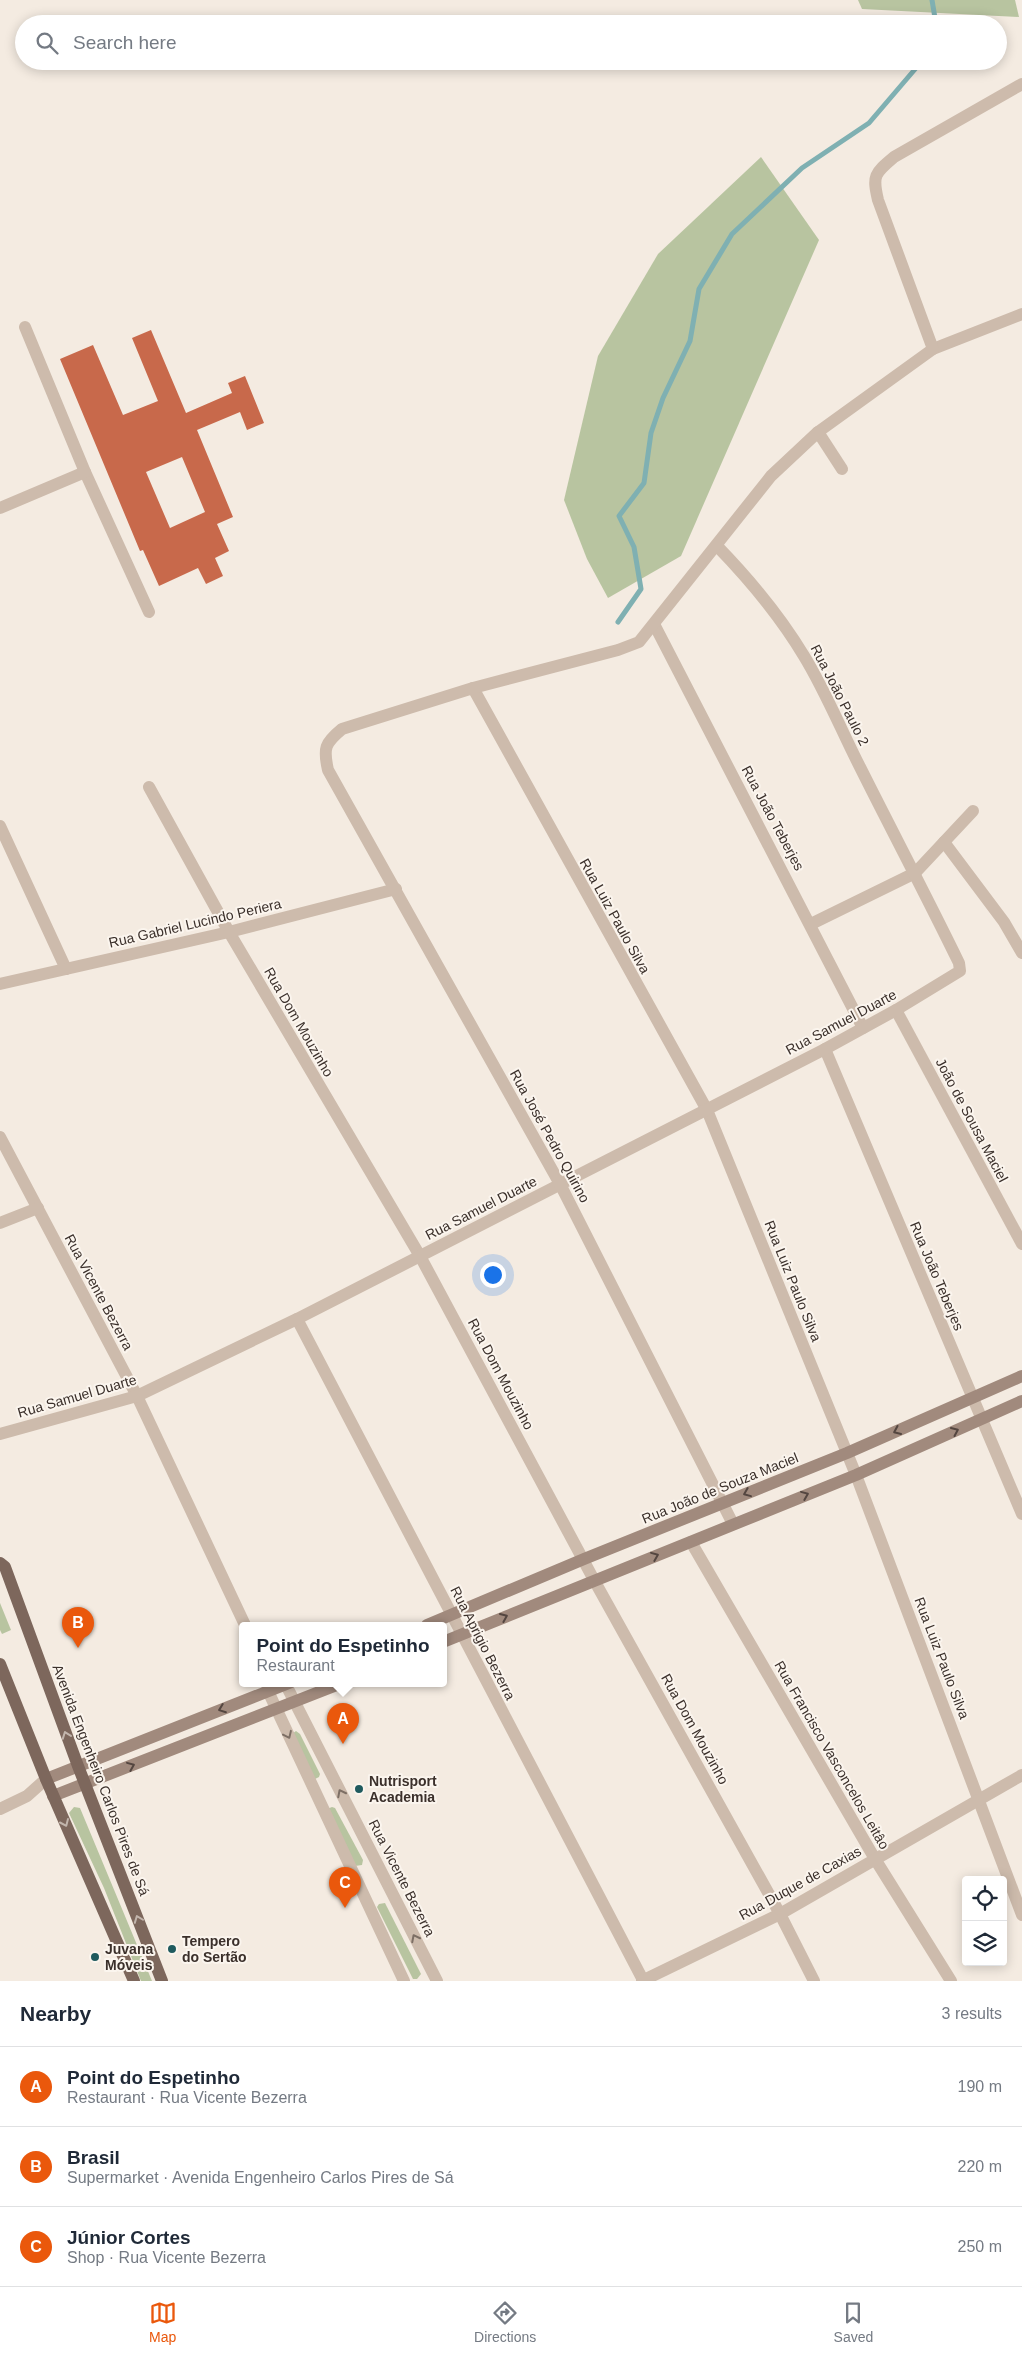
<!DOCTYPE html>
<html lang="en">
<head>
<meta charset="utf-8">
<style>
  body { margin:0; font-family:Arial,sans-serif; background:#f6f6f7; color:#1f2937 }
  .controls { position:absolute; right:15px; bottom:15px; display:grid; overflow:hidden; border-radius:5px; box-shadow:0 2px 12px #0003 }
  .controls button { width:45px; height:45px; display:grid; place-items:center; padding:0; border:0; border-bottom:1px solid #e0e1e3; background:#fff; color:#1f2937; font:25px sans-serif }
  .you { position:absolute; left:492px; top:1274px; width:18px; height:18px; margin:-12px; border:4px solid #fff; border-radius:50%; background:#1a73e8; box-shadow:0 0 0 8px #1a73e833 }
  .badge { display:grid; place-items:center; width:32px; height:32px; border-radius:50%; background:#ea580c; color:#fff; font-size:16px; font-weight:700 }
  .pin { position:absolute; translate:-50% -41px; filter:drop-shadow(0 1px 2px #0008) }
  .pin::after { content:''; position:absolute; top:26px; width:18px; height:15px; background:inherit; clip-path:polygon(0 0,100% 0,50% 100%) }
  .popup { position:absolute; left:239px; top:1622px; width:208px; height:65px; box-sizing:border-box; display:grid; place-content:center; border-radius:5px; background:#fff; filter:drop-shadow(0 1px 4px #0005); font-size:16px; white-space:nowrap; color:#747a83 }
  .popup b { font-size:19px; color:#1f2937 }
  .popup::after { content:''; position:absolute; left:50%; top:100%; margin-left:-10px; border:10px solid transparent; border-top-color:#fff }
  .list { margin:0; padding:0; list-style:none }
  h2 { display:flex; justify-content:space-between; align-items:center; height:65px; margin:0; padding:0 20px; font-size:21px }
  h2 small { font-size:16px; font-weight:400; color:#747a83 }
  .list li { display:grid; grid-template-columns:32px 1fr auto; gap:15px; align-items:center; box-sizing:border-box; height:80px; padding:0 20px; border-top:1px solid #e0e1e3 }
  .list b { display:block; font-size:19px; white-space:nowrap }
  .list p { margin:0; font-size:16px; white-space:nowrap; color:#747a83 }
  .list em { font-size:16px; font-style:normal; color:#747a83 }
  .icon { flex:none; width:28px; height:28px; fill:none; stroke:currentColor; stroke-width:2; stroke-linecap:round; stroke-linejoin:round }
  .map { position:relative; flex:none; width:1022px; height:1981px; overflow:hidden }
  .search { position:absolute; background:#fff; box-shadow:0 2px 12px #0003; left:15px; right:15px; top:15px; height:55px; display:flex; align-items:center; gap:12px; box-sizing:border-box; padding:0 18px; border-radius:28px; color:#747a83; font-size:19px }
  .sheet { height:305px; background:#fff }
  nav { display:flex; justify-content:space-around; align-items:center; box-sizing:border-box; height:70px; border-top:1px solid #e0e1e3; background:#fff; font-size:14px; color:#747a83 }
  nav a { display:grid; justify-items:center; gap:2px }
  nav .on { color:#ea580c }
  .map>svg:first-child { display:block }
  .green { fill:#b8c4a0 }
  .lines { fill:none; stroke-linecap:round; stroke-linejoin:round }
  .stream { stroke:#7fb0b2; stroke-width:5 }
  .building { fill:#c8694b; fill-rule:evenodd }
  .street { stroke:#cdbbac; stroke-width:12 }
  .secondary { stroke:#a18a7d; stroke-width:12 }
  .primary { stroke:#7d675c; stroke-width:12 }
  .oneway { stroke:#544640 }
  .oneway2 { stroke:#c2b5ac }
  .oneway3 { stroke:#7d6f65 }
  .poi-dot { fill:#1f5a5e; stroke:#fbf5ee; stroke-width:2 }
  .labels { text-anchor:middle; stroke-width:4; stroke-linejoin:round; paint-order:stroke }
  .street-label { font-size:14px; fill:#3b302b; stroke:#fbf5ee }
  .poi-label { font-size:14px; font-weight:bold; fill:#3b302b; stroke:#fbf5ee; text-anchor:start }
</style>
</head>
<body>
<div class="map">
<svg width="1022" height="1981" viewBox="0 0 1022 1981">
  <rect width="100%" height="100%" fill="#f4ebe1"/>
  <g class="green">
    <path d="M858,0H1015L1019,17L862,9Z"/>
    <path d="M761,157L819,240L681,556L608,598L587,559L564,500L598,356L658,254Z"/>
    <path d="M0,1603L11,1630L2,1634L0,1630Z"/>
    <path d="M296,1731L300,1734L320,1774L319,1777L315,1779L292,1734Z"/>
    <path d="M74,1807L80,1808L152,1981H141L104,1888L69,1813Z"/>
    <path d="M332,1807L335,1808L363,1860L362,1865L355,1866L327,1809Z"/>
    <path d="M385,1903L421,1974L417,1979H413L377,1907L379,1904Z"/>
  </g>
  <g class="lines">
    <g class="stream">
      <path d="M932,0L936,24"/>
      <path d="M618,622L641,589L634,547L619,516L644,483L651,433L663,398L690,341L699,289L732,234L802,168L869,123L922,61"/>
    </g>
  </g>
  <path class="building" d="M151,330L186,413L232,393L228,383L245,376L264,423L247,430L240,412L197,430L233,517L217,524L229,551L215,558L223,576L206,584L198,568L159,586L143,550L140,551L60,359L93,345L123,415L158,401L132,338ZM182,457L205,512L170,528L146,472Z"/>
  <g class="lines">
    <g class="street">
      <path d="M25,327L85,472L149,612"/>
      <path d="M933,349L1022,314"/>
      <path d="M818,432L842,469"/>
      <path d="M0,508L85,472"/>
      <path d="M654,624L863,1028"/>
      <path d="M473,688L707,1110L856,1475L1022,1915"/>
      <path d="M149,787L229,932L420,1256L594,1580L780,1914L814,1981"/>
      <path d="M0,826L66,969"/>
      <path d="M944,842L1004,922L1022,953"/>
      <path d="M811,924L915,873L973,811"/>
      <path d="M0,984L229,932L396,889"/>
      <path d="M896,1010L1022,1244"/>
      <path d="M825,1049L1022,1514"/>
      <path d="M0,1137L137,1396L245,1625"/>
      <path d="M0,1223L38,1208"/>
      <path d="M297,1319L643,1980"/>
      <path d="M0,1434L137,1396L297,1319L825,1049L896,1010L960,971L959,963C927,897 893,833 860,767C841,730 826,692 804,656C780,616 749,579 717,546"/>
      <path d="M733,1524L560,1184L328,770C323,748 325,743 342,729L473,688L618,650L639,642L771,476L818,432L933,349L878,200C872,175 875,173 894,157L1022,84"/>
      <path d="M691,1542L875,1859L951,1981"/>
      <path d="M267,1683L268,1691L404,1981"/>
      <path d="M285,1683L437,1981"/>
      <path d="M0,1809L27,1796L46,1779"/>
      <path d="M642,1981L780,1914L1022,1775"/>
    </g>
    <g class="secondary">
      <path d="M427,1625L584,1559L847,1453L1022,1376"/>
      <path d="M443,1642L856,1475L1022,1401"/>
      <path d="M46,1779L289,1683"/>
      <path d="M53,1796L342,1683"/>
    </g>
    <g class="primary">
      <path d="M0,1563L5,1567L78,1766L162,1981"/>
      <path d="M0,1664L46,1779L134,1981"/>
    </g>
  </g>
  <defs><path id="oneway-chevron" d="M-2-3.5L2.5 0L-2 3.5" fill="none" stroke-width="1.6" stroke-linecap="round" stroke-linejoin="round" transform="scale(1.25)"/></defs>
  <g class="oneway">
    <use href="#oneway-chevron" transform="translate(897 1431) rotate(156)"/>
    <use href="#oneway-chevron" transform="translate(955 1431) rotate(-24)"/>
    <use href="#oneway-chevron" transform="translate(747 1493) rotate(158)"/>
    <use href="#oneway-chevron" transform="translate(805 1495) rotate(-22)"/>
    <use href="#oneway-chevron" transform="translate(655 1556) rotate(-22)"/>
    <use href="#oneway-chevron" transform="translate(504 1617) rotate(-23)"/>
    <use href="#oneway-chevron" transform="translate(222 1709) rotate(159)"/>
    <use href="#oneway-chevron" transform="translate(131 1766) rotate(-22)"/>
  </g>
  <g class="oneway2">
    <use href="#oneway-chevron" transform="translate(66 1735) rotate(-110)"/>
    <use href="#oneway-chevron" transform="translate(65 1823) rotate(66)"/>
    <use href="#oneway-chevron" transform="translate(138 1919) rotate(-111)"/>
  </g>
  <g class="oneway3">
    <use href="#oneway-chevron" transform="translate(288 1735) rotate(65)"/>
    <use href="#oneway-chevron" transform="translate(341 1793) rotate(-117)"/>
    <use href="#oneway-chevron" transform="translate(415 1938) rotate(-117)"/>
  </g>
  <g class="poi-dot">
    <circle cx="359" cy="1789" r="5"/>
    <circle cx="172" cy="1949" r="5"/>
    <circle cx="95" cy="1957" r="5"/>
  </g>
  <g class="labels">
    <g class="street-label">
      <text transform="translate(840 695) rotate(63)" y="5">Rua João Paulo 2</text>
      <text transform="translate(773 818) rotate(62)" y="5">Rua João Teberjes</text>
      <text transform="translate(615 916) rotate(61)" y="5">Rua Luiz Paulo Silva</text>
      <text transform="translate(195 923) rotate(-13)" y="5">Rua Gabriel Lucindo Periera</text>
      <text transform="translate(299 1022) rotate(60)" y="5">Rua Dom Mouzinho</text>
      <text transform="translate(841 1022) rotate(-28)" y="5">Rua Samuel Duarte</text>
      <text transform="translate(972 1120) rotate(62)" y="5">João de Sousa Maciel</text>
      <text transform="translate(550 1136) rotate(61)" y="5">Rua José Pedro Quirino</text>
      <text transform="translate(481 1208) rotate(-27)" y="5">Rua Samuel Duarte</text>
      <text transform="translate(937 1276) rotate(67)" y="5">Rua João Teberjes</text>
      <text transform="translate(793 1281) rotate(68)" y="5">Rua Luiz Paulo Silva</text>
      <text transform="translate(99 1292) rotate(62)" y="5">Rua Vicente Bezerra</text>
      <text transform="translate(501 1374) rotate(62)" y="5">Rua Dom Mouzinho</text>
      <text transform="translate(77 1396) rotate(-16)" y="5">Rua Samuel Duarte</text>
      <text transform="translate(720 1488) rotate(-22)" y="5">Rua João de Souza Maciel</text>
      <text transform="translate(483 1643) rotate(63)" y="5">Rua Aprigio Bezerra</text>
      <text transform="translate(942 1658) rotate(69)" y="5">Rua Luiz Paulo Silva</text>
      <text transform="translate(695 1729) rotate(61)" y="5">Rua Dom Mouzinho</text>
      <text transform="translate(832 1755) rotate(60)" y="5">Rua Francisco Vasconcelos Leitâo</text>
      <text transform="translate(101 1780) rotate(69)" y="5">Avenida Engenheiro Carlos Pires de Sá</text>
      <text transform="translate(402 1878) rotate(63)" y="5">Rua Vicente Bezerra</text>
      <text transform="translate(800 1883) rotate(-29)" y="5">Rua Duque de Caxias</text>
    </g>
    <g class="poi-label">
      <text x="369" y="1786">Nutrisport<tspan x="369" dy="16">Academia</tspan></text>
      <text x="182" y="1946">Tempero<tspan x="182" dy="16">do Sertão</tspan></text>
      <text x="105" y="1954">Juvana<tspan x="105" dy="16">Móveis</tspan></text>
    </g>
  </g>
</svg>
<div class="controls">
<button><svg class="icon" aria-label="locate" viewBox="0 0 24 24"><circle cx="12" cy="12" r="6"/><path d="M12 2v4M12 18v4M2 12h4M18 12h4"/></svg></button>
<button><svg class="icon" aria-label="layers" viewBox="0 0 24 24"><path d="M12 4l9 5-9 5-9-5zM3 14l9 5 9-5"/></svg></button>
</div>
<div class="you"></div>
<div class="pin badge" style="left:343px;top:1744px">A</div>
<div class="popup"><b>Point do Espetinho</b>Restaurant</div>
<div class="pin badge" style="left:78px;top:1648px">B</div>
<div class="pin badge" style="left:345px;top:1908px">C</div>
<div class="search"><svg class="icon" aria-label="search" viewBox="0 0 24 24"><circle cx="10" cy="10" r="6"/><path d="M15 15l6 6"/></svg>Search here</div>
</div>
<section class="sheet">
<h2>Nearby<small>3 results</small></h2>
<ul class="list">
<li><span class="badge">A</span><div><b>Point do Espetinho</b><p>Restaurant · Rua Vicente Bezerra</p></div><em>190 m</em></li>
<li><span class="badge">B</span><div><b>Brasil</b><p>Supermarket · Avenida Engenheiro Carlos Pires de Sá</p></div><em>220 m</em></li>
<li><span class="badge">C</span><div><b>Júnior Cortes</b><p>Shop · Rua Vicente Bezerra</p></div><em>250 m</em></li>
</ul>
</section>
<nav>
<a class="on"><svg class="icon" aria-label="map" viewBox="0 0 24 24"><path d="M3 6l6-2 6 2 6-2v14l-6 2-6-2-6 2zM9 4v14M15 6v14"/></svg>Map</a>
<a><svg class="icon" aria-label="directions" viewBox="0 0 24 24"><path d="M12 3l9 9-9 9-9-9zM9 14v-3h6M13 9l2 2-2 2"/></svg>Directions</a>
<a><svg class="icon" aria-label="saved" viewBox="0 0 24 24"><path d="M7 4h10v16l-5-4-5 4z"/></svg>Saved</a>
</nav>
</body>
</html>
